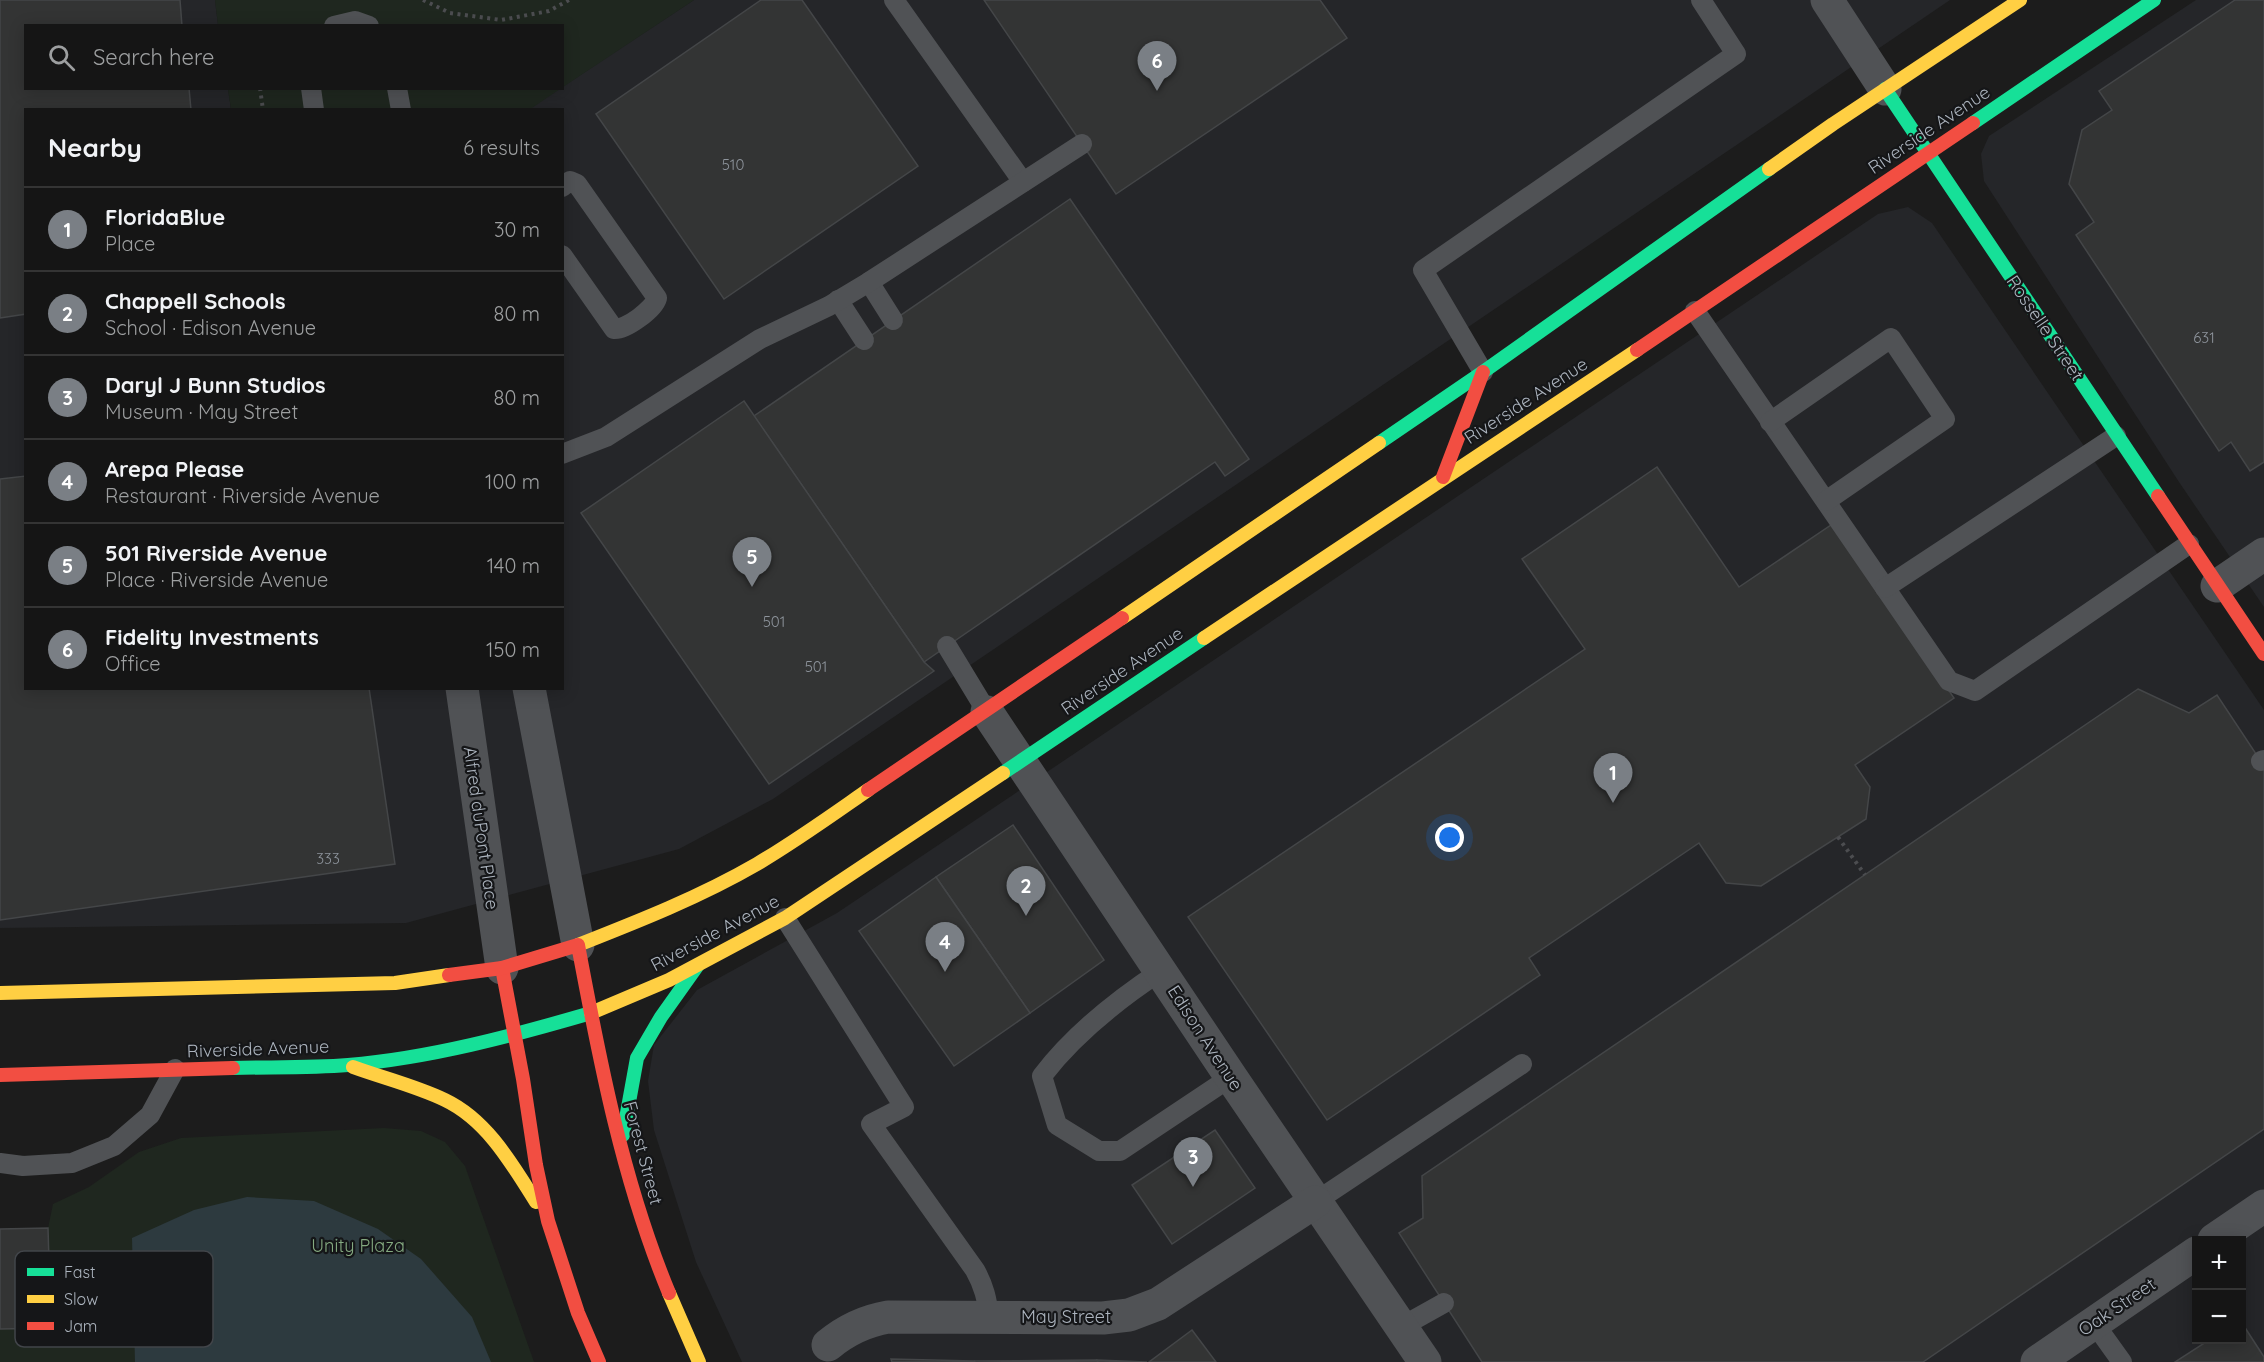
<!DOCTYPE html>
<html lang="en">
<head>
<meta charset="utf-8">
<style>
  body { margin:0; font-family:Quicksand,sans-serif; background:#222; color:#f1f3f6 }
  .controls { position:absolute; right:18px; bottom:18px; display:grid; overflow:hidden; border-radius:0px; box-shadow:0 3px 15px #0003 }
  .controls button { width:54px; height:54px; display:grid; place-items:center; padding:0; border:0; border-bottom:2px solid #343434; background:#151515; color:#f1f3f6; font:30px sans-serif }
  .you { position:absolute; left:1450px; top:838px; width:21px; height:21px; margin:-15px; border:4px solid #fff; border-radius:50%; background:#1a73e8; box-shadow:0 0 0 9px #1a73e833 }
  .badge { display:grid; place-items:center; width:39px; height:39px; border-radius:50%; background:#7a7f85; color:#fff; font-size:20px; font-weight:700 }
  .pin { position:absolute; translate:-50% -50px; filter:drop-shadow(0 2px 3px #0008) }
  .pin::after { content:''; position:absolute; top:32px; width:21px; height:18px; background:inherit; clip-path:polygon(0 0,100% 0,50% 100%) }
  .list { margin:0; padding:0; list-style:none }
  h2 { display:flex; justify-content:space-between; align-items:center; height:78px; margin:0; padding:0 24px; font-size:26px }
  h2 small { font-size:20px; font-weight:400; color:#9d9fa0 }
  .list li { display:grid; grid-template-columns:39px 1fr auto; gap:18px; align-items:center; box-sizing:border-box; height:84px; padding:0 24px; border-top:2px solid #343434 }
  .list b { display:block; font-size:22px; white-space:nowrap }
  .list p { margin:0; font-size:20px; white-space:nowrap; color:#9d9fa0 }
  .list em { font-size:20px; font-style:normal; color:#9d9fa0 }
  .icon { flex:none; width:33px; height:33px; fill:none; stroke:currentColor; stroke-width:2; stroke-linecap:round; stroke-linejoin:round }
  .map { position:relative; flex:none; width:2264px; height:1362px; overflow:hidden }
  .search { position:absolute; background:#151515; box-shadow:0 3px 15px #0003; left:24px; top:24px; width:540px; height:66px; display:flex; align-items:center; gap:15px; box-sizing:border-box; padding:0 21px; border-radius:0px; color:#9d9fa0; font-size:22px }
  .panel { position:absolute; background:#151515; box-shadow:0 3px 15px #0003; left:24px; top:108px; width:540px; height:582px; border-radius:0px }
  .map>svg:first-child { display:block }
  .built { fill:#252629; fill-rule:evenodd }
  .green { fill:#1f271f }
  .water { fill:#2d3a3f }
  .building { fill:#333434; stroke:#444648; stroke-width:1.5 }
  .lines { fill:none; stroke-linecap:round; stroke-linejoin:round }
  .path { stroke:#4c4d50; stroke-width:4; stroke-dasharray:3 4.5; stroke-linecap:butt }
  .lane { stroke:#505255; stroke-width:20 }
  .street { stroke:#505255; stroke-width:33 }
  .fast { stroke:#16e098; stroke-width:14 }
  .slow { stroke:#ffcf43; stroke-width:14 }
  .jam { stroke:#f24e42; stroke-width:14 }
  .labels { text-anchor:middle; stroke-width:4.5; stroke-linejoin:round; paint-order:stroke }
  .number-label { font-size:15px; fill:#8e949c }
  .street-label { font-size:18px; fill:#acb4be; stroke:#151618 }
  .park-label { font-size:18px; fill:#85aa81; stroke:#151618 }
  .key { fill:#151618; stroke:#42454a; stroke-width:1.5 }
  .key-label { font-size:16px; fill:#acb4be }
</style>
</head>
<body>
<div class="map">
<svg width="2264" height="1362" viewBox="0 0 2264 1362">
  <rect width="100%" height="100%" fill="#1c1c1c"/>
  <g class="built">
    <path d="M0,0H215L218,25L26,26V88L228,89L231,109L26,110V688H562V110L529,109L694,0H1950L773,799L679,849L406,923L0,928Z"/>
    <path d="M2196,0H2264V607L2179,482L1984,181L1981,154L1989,136Z"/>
    <path d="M1908,207L1932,223L2264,710V1362H742L696,1262L654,1130L648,1081L654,1045L697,990L837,913L1878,214ZM2196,1240H2242V1340H2196Z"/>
  </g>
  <g class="green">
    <path d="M215,0H694L563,87L562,26L218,25Z"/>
    <path d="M228,89H560L529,110L231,109Z"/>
    <path d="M384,1128L421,1131L445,1142L465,1166L534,1362H0V1329L51,1328L48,1228L53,1204L89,1187L139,1152L181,1138Z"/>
  </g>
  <path class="water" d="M247,1197L314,1201L378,1229L421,1259L472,1317L491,1362H135L132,1238L194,1210Z"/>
  <g class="building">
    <path d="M0,0H180L182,26H26V88H189L191,110H26V314L0,318Z"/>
    <path d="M761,0H802L918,166L724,299L596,114Z"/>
    <path d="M984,0H1320L1347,38L1116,194Z"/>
    <path d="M2235,0H2264V462L2250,471L2231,442L2219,451L2076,235L2094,222L2069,184L2082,130L2112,110L2099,91Z"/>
    <path d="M1070,199L1249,459L1225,476L1215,462L924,662L754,416Z"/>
    <path d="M744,401L924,662L934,671L769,784L581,513Z"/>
    <path d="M1657,467L1739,587L1834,523L1954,698L1855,765L1870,787L1866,819L1761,886L1726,883L1699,843L1529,958L1540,975L1327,1120L1188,917L1585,649L1522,559Z"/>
    <path d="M26,476V688H369L395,864L0,920V479Z"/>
    <path d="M2138,689L2189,713L2217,695L2264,766V1129L1923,1362H1482L1399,1233L1423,1218L1422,1176Z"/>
    <path d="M1013,825L1104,960L1030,1013L936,877Z"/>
    <path d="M936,877L1030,1013L954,1066L859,931Z"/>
    <path d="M1215,1130L1255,1188L1172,1244L1132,1185Z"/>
    <path d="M48,1228L51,1328L0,1329V1229Z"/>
    <path d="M2242,1323L2264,1357V1362H2175L2209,1340H2242Z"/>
    <path d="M1192,1330L1216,1362H1149Z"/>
    <path d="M891,1359L974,1361L975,1362H892Z"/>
    <path d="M1097,1360L1147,1362H1098Z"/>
    <path d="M1097,1360L1098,1362L974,1361Z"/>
  </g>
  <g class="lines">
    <g class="path">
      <path d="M423,0L450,13L501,20L549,11L569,0"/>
      <path d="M260,88L263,110"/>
      <path d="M1838,837L1865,875"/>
    </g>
    <g class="lane">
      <path d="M894,0L1023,182"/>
      <path d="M334,26L355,21L369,26"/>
      <path d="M311,88L314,110"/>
      <path d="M397,88L401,110"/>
      <path d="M562,187L570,181L577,184L657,298C654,309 626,330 614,329L562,255"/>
      <path d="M869,282L893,320"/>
      <path d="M838,300L864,340"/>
      <path d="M1695,311L1949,681L1975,691L2189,544"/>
      <path d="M1483,372L1423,270L1736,54L1701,0"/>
      <path d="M1770,422L1891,338L1945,419L1826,501"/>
      <path d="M562,454L606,437L760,339L829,306L869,282L1082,144"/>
      <path d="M1885,588L2116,436"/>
      <path d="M947,646L987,712"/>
      <path d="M2261,761L2264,760"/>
      <path d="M785,918L904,1107L871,1124L975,1270C984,1286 987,1299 989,1317"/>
      <path d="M1161,971C1117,1000 1074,1034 1042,1076L1057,1125L1099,1151H1120L1231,1077"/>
      <path d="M0,1163L23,1166L72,1163L114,1146L150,1115L175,1069"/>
      <path d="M1315,1202L1522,1064"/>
      <path d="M2094,1323L2122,1362"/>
      <path d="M1401,1327L1444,1303"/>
    </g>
    <g class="street">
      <path d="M1827,0L1885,89"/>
      <path d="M2217,586L2264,554"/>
      <path d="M462,688L502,968"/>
      <path d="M529,688L578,945"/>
      <path d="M987,712L1231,1077L1425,1362"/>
      <path d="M2214,1240L2264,1206"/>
      <path d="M828,1345C846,1330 865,1321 888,1317L1103,1318L1129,1315L1158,1304L1315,1202"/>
      <path d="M2037,1362L2196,1253"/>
    </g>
    <g class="fast">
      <path d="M1885,89L2158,496"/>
      <path d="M1973,123L2154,0"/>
      <path d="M1379,443L1483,372L1769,169"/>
      <path d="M1003,773L1204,638"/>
      <path d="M233,1068C271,1067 310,1068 348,1065C430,1058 512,1036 591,1013"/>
      <path d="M623,1135L637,1058L661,1017L698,965"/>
    </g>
    <g class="slow">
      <path d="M1769,169L1833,124L2020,0"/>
      <path d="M1122,618L1379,443"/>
      <path d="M1204,638L1637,350"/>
      <path d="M578,945C639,921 700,897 757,864C796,841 832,815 868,790"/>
      <path d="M0,993L395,983L449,975"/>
      <path d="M591,1013L669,980L785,918L1003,773"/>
      <path d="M353,1067C383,1078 416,1086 445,1100C487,1120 512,1164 536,1202"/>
      <path d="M669,1293L699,1362"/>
    </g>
    <g class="jam">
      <path d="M1637,350L1973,123"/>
      <path d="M1443,477L1483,372"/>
      <path d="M2158,496L2264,654"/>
      <path d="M868,790L1122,618"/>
      <path d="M502,968L523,1079L536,1165L548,1221L578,1313L599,1362"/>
      <path d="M449,975L502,968L578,945C600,1063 623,1182 669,1293"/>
      <path d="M0,1075L233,1068"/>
    </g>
  </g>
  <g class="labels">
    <g class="number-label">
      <text x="733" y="170">510</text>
      <text x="2204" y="343">631</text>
      <text x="774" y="627">501</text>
      <text x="816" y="672">501</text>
      <text x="328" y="864">333</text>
    </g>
    <g class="street-label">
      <text transform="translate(1929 130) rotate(-34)" y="6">Riverside Avenue</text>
      <text transform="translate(2045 328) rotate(56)" y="6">Rosselle Street</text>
      <text transform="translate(1526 401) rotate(-33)" y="6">Riverside Avenue</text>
      <text transform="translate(1122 671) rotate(-34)" y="6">Riverside Avenue</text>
      <text transform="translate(481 828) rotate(82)" y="6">Alfred duPont Place</text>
      <text transform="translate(715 933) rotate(-28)" y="6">Riverside Avenue</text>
      <text transform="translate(1205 1038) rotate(57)" y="6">Edison Avenue</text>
      <text transform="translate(258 1049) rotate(-2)" y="6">Riverside Avenue</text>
      <text transform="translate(643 1153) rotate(75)" y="6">Forest Street</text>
      <text transform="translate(2117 1307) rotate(-34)" y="6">Oak Street</text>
      <text x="1066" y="1323">May Street</text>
    </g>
    <g class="park-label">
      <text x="358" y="1252">Unity Plaza</text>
    </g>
  </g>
  <rect x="15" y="1251" width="198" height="96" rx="9" class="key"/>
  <rect x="27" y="1268" width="27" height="8" fill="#16e098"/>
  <rect x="27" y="1295" width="27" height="8" fill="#ffcf43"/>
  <rect x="27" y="1322" width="27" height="8" fill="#f24e42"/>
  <g class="key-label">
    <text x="64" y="1278">Fast</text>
    <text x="64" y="1305">Slow</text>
    <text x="64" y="1332">Jam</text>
  </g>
</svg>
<div class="controls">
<button>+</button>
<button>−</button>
</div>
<div class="you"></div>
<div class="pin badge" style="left:1613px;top:803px">1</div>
<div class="pin badge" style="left:1026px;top:916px">2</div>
<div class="pin badge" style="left:1193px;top:1187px">3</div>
<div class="pin badge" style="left:945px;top:972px">4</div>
<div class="pin badge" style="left:752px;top:587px">5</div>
<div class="pin badge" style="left:1157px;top:91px">6</div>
<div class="search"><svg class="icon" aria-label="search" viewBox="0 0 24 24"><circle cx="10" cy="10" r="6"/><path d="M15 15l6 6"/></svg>Search here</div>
<section class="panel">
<h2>Nearby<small>6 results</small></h2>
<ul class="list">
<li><span class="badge">1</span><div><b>FloridaBlue</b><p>Place</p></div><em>30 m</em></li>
<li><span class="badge">2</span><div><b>Chappell Schools</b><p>School · Edison Avenue</p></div><em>80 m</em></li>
<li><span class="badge">3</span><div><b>Daryl J Bunn Studios</b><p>Museum · May Street</p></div><em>80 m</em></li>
<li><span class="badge">4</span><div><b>Arepa Please</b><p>Restaurant · Riverside Avenue</p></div><em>100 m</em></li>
<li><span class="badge">5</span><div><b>501 Riverside Avenue</b><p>Place · Riverside Avenue</p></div><em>140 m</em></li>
<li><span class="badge">6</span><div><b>Fidelity Investments</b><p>Office</p></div><em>150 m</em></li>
</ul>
</section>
</div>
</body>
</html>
